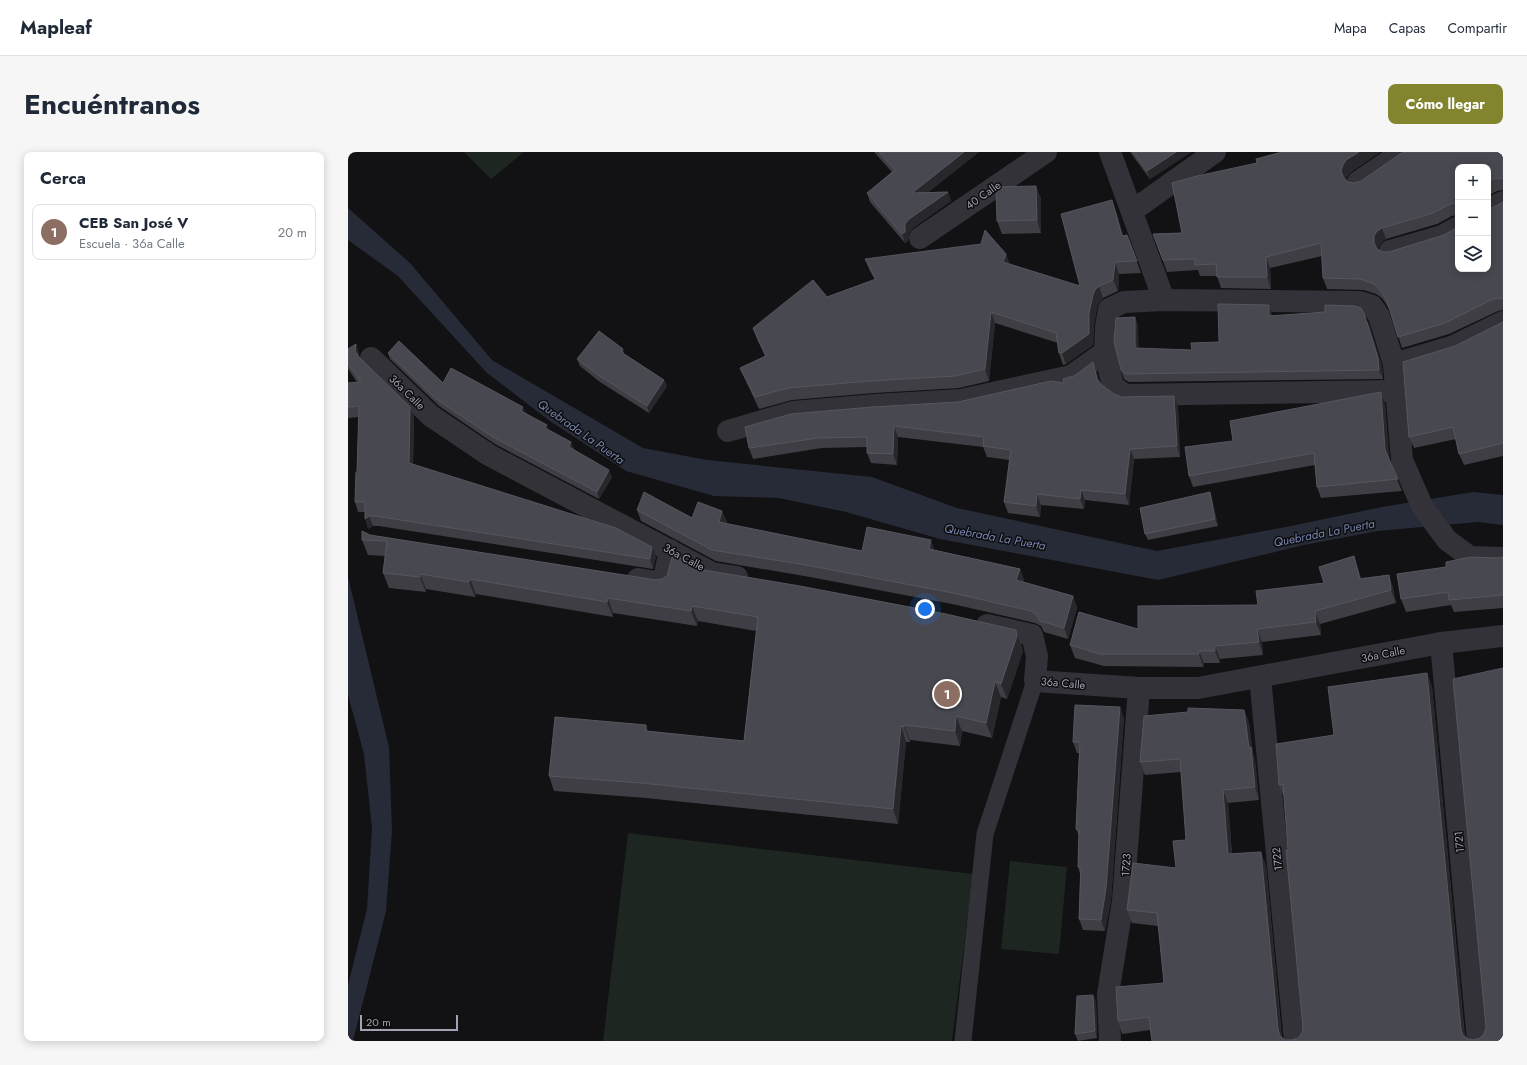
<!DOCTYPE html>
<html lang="es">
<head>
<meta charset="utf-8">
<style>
  body { margin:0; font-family:Jost,sans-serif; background:#f6f6f7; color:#1f2937 }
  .controls { position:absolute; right:12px; top:12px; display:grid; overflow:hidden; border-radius:8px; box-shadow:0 2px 10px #0003 }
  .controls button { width:36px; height:36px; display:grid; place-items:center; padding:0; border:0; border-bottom:1px solid #e0e1e3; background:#fff; color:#1f2937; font:20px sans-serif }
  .scale { position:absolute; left:12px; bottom:10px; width:98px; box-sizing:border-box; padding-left:4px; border:2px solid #a2a2b5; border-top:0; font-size:11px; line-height:14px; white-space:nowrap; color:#a2a2b5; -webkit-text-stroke:3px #0d0d0e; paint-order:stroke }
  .you { position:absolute; left:577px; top:457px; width:14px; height:14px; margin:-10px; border:3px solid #fff; border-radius:50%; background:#1a73e8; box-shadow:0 0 0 6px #1a73e833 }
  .badge { display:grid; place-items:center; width:26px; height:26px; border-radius:50%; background:#82852e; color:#fff; font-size:13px; font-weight:700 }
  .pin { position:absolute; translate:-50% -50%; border:2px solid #fff; box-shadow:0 1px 4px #0006 }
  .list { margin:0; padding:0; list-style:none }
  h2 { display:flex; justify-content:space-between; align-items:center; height:52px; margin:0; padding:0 16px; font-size:17px }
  h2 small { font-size:13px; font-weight:400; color:#747a83 }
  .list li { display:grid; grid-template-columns:26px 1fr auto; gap:12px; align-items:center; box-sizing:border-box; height:56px; margin:0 8px 8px; padding:0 8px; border:1px solid #e0e1e3; border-radius:8px }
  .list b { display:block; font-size:15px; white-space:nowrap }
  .list p { margin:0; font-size:13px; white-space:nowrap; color:#747a83 }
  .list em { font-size:13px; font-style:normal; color:#747a83 }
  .icon { flex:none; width:22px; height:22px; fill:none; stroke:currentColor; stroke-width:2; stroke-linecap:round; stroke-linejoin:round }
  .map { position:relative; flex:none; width:1155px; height:889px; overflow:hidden; border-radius:8px }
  header { display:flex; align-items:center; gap:24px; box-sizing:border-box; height:56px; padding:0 20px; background:#fff; border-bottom:1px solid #e0e1e3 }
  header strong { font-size:19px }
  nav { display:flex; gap:22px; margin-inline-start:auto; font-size:14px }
  .intro { display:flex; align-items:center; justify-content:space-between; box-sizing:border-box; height:96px; padding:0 24px }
  h1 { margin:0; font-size:28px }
  .button { padding:10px 18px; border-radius:8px; background:#82852e; color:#fff; font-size:14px; font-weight:700 }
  main { display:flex; gap:24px; padding:0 24px }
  aside { flex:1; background:#fff; border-radius:8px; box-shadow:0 2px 10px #0003 }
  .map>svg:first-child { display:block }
  .green { fill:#1e2621 }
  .water { fill:#272b37 }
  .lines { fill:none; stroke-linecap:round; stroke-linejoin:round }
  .service { stroke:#333238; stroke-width:17 }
  .minor { stroke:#333238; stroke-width:22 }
  .wall { fill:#3e3e44 }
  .shaded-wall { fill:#28272b }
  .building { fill:#484850; stroke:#565660 }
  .labels { text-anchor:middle; stroke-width:3; stroke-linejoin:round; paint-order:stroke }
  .street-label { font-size:11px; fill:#a2a2b5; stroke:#0d0d0e }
  .water-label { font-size:12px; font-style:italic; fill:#7784b2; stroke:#0d0d0e }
</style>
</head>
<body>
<header>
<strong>Mapleaf</strong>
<nav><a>Mapa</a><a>Capas</a><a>Compartir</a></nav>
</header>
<div class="intro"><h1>Encuéntranos</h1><a class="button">Cómo llegar</a></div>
<main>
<aside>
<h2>Cerca<small></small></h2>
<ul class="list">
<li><span class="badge" style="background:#8d6e63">1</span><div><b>CEB San José V</b><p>Escuela · 36a Calle</p></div><em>20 m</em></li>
</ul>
</aside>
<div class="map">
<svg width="1155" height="889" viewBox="0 0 1155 889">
  <rect width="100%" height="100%" fill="#121113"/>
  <g class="green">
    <path d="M116,0H176L143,27Z"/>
    <path d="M280,681L625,722L604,889H255Z"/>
    <path d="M662,709L719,715L711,802L653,797Z"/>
  </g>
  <g class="water">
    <path d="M0,56L62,111L144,208L295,296L359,308L524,325L609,356L809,399L943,374L1034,355L1125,340L1155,343V373L1130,370L1030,379L956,393L810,428L592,387L498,360L431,346L366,344L278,319L202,269L139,221L50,124L0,88Z"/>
    <path d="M0,425L41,595L44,679L38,759L5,889H0V833L19,757L24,676L16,602L0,543Z"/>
  </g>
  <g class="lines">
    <path class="service" d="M615,889L637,682L687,529"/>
    <g class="minor">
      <path d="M762,0L816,148"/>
      <path d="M1010,30L1054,0"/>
      <path d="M1140,58L1155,50"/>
      <path d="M784,59L867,0"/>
      <path d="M572,86L698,0"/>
      <path d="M1042,99L1094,84L1110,75"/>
      <path d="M757,200L765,234L777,243L1048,239"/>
      <path d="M23,206L83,264L141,303L364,421L389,425"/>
      <path d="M1046,212L1106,194L1155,170"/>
      <path d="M380,279L445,260L527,253L613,248L723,224L757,200L758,175L761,157L776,150L816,148L1012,150L1024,154L1031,164L1046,212L1054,308L1074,354L1099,388L1122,405L1155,406"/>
      <path d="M290,427L315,431L322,398"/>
      <path d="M639,473L684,483L689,504L687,529L791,536H850L1093,491L1155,484"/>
      <path d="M1093,491L1130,889"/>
      <path d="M912,525L947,889"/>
      <path d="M762,889L760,842L775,749L791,536"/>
    </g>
  </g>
  <g class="wall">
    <path d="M526,0H631L579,41L600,40L603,49L565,76L561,81L560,89L557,91L522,50L519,41L544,20Z"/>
    <path d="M782,0H843L802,27Z"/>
    <path d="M934,0H1032L1003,20L999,24L998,28L1000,30L1006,31L1155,0V38L1149,39L1140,44V15H1110V63L1104,64L1089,72L1038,87L1033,91L1030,96V97L1035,100H1041L1096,83L1155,50V158L1150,159L1101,182L1054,196L1042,158L1034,146L1028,142L1016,138L979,137L975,126L974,104L922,116L923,137L873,136L869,124H852L850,118L819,120L805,82L834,81L909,11Z"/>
    <path d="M688,34L693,47V81L654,82L649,69Z"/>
    <path d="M768,59L775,83H779L793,121L771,122L770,139L755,146L751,150L749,155L746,173L745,193L718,212L715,213L711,201L710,191L647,171L641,229L611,236L526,241L444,248L411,257L397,227L392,216L417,204L409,187L405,176L479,145L527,128L522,119L517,107L658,102L661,112L732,134Z"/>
    <path d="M924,162V164L1020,170L1034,214L1035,227L781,230L776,227L773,218L787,165L790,174V197L844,198L871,190Z"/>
    <path d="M1155,170V304L1116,313L1111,302L1108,287L1066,296L1061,285L1107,194Z"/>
    <path d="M8,192L11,202V205L62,255L66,265L65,312L308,405L305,417L31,374H25L20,377L17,360H10L7,350L9,320L11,265L0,266V231L9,230L0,217V197Z"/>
    <path d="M275,197L276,202L316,228L319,234L301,261L252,230L232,214L229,207Z"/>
    <path d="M40,201L95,231L178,261L226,297L225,298L264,325L251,347L147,292L91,254L42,207Z"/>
    <path d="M745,210L749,221L751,230L754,233L766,242L773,245L826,244L830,255L832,305L786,307L781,353L737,348L736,357L693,353L692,365L660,361L656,350L661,308L639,305L635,295L550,285L549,313L523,311L519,301V295L474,296L405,307L401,296L610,250L716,231Z"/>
    <path d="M1037,252L1041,308L1054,339L973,346L969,335L967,313L845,335L841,324L885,289Z"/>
    <path d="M862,340L864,347L870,374L800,388L797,382Z"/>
    <path d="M289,358L344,366L374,359L379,370L378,372L514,399L586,398L672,417L676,428L675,430L725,444L729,456L720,487L696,480L693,474L687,471L609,453L462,425L368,409L293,369Z"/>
    <path d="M22,383L308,428L314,427L356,418L668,478L675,499L659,547L653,545L644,586L614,579L612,594L562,588V590H558L550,672L298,646L206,639L201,624L300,579L396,589L408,479L350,469L349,474L265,461V465L128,442L127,445L78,437V440L41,436L35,421L37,404L20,403L14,388Z"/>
    <path d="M1155,405V456L1106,460L1103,453L1058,460L1053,447L1098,415Z"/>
    <path d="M1010,417L1013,426L1041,423L1045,436L1048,451L972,472L973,483L914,490L915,503L872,507V511H856L855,515L756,514L727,506L722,493L790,477L910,453L976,431Z"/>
    <path d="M1084,534L1117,885L1120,887L1126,888L1132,886L1136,882L1138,875L1155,889H804L802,878L774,882L770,869L816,831L810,774L784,771L779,758L828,716L838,688L833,620L797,623L792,610L896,558L901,571L905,601L907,608L911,648L880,651L884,702L918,713L934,885L937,888H944L950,886L954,881L955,875L936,645L931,633L986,583Z"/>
    <path d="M776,566L763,748L757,779L735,778L731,767L732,722L730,715L731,684L728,677L731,601H729L725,590Z"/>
    <path d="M748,849L749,886L730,889L727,882Z"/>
  </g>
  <g class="shaded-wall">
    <path d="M616,0H631L567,50L564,41Z"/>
    <path d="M828,0H843L802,27L799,19Z"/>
    <path d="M1011,0H1032L1003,20L999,24L998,31L993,19L995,13L998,8Z"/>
    <path d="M688,34L693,47V81L689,68Z"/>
    <path d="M600,40L603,49L565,76L561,81L560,89L557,91L554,82L557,72L561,67Z"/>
    <path d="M764,48L768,59L778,95L774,84Z"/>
    <path d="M1034,76L1038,87L1033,91L1030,96V103L1026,91V84L1029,79Z"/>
    <path d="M658,102L662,113L655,110Z"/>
    <path d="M918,105L922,116L923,137L919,125Z"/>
    <path d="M767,110L771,122L770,139L765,128Z"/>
    <path d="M751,134L755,146L751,150L749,155L746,173L745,193L718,212L714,201L747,138Z"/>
    <path d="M921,153L924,162L925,173L921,164Z"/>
    <path d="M643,160L647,171L641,229L637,217Z"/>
    <path d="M1016,161L1034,214L1035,227L1031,218Z"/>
    <path d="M787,165L790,174L791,205L787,196Z"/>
    <path d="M8,192L11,202V209L7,199Z"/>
    <path d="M745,210L749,221L753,237L749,227Z"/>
    <path d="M316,228L319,234L301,261L299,254Z"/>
    <path d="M1033,240L1037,252L1042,309L1037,298Z"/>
    <path d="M826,244L830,255L832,305L829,294Z"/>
    <path d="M62,255L66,265L65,321L61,311Z"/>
    <path d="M175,255L178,262L173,259Z"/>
    <path d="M199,273L201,280L197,276Z"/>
    <path d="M546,274L550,285L549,313L545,302Z"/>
    <path d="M223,290L226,297L223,302L221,295Z"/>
    <path d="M782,297L786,307L781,353L777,342Z"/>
    <path d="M261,318L264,325L251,347L249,340Z"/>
    <path d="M733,338L737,348L736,357L732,347Z"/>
    <path d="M862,340L864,347L870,374L867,367Z"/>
    <path d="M689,342L693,353L692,365L688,354Z"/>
    <path d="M374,359L379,370L375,382L371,370Z"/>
    <path d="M21,364L25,374L20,377L17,367Z"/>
    <path d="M583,388L587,400L581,397Z"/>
    <path d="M304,395L308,405L305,417L302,407Z"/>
    <path d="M1006,404L1010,417L1017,439L1012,427Z"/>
    <path d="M672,417L676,428L672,440L668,428Z"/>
    <path d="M72,422L78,437V440L72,425Z"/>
    <path d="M1041,423L1045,436L1048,451L1043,438Z"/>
    <path d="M122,427L128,442L127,445L121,430Z"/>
    <path d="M725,444L729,456L720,487L716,476Z"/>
    <path d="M260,446L265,461V465L259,450Z"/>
    <path d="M344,454L350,469L349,474L343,459Z"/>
    <path d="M967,459L972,472L973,483L968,470Z"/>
    <path d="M909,477L914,490L915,503L911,490Z"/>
    <path d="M668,478L675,499L659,547L653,532Z"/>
    <path d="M867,494L872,507V511L867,499Z"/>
    <path d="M851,499L856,511L855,515L851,502Z"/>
    <path d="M1079,521L1084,534L1117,889L1113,877Z"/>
    <path d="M647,530L653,545L644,586L638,571Z"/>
    <path d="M772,555L776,566L763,748L757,779L753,768Z"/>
    <path d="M896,558L901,571L905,601L907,608L911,648L907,635Z"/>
    <path d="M608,564L614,579L612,594L607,579Z"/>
    <path d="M298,573L304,588L298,579Z"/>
    <path d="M556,573L562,588V590L556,575Z"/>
    <path d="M553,574L558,590L550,672L545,657Z"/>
    <path d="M875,638L880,651L885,715L880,702Z"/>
    <path d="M913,700L918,713L934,889L930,877Z"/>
    <path d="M745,843L748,849L749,886L747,879Z"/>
  </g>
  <g class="building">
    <path d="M531,0H616L564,41L600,40L561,67L557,72V80L554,82L519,41L547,18Z"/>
    <path d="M785,0H828L799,19Z"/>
    <path d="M934,0H1011L998,8L995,13L993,19L996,26L1000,30L1006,31L1013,29L1055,0H1155V27L1152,26L1145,27L1140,30V15H1110V52L1106,51L1100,53L1085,61L1034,76L1029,79L1026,84V91L1029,97L1035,100H1041L1096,83L1110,75V117H1140V58L1155,50V147L1151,146L1145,147L1097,171L1050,185L1039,149L1030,135L1024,131L1012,127L975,126L973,91L918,105L919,125H869L868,112L847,113V107L815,108L805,82L834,81L824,31L849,24L909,11L908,7Z"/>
    <path d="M688,34L689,68L649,69L648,35Z"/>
    <path d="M764,48L774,84L779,83L789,109L767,110L765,128L751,134L747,138L745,143L741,161V182L714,201H711L708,181L643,160L637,217L607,224L522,229L440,236L407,245L392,216L418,204L405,176L465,128L479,145L528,127L517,107L633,92L637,78L658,102L655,110L732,134L713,62Z"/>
    <path d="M870,152L921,153V164L977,160V153L1007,154L1013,156L1016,161L1030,206L1031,218L778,222L773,218L766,190L768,166L787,165V196L844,198L843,191L871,190Z"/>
    <path d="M1155,170V291L1111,302L1105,275L1061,285L1055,210L1107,194Z"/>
    <path d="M251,179L275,197L273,200L316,228L299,254L250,223L229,207Z"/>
    <path d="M51,189L95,231L103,216L175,255L173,259L199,273L197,276L223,290L221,295L261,318L249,340L145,285L88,247L40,201Z"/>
    <path d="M8,192L7,199L11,205L62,255L61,311L268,376L304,395L302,407L27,364H21L17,367V350H7L8,320H9L11,254L0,255V231L13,230L0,212V197Z"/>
    <path d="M745,210L749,227L754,233L766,242L773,245L826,244L829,294L782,297L777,342L733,338L732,347L689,342L688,354L656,350L663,298L635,294L636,285L546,274L545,302L519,301V285L470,286L401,296L397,275L443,262L524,255L610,250L703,229L716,231L715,227L726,224Z"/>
    <path d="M1033,240L1037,298L1050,327L969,335L966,301L841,324L837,295L885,289L882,269Z"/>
    <path d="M296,340L344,366L350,350L374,359L371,370L514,399L519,375L583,388L581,397L672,417L668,428L725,444L716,476L692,469L689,463L683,459L605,441L458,413L364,398L289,358Z"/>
    <path d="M862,340L867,367L797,382L792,356Z"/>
    <path d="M14,379L22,383L308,428L314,427L319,424L325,402L356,418L452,434L598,462L668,478L669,484L653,532L647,530L638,571L608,564L607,579L556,573V575L553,574L545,657L293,631L201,624L207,565L298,573V579L396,589L410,465L344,454L343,459L260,446L259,450L122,427L121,430L72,422V425L35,421L39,389L14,388Z"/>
    <path d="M1006,404L1012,427L1041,423L1043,438L967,459L968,470L909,477L911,490L867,494V499H851V502H752L722,493L731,460L790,477V454L910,453L908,439L976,431L971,415Z"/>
    <path d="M1123,405L1150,406L1155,405V443L1101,448L1100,440L1053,447L1049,422L1098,415V410Z"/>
    <path d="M1155,516V889H804L801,865L770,869L768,835L816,831L809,761L779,758L785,711L828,716L825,689L838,688L832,607L792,610L796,564L840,560V556L896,558L901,596L903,595L907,635L875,638L880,702L913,700L930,877L932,884L937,888H944L950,886L954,881L955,875L938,698H940L935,632L931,633L928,592L986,583L980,535L1079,521L1113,877L1115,883L1120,887L1126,888L1132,886L1136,882L1138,875L1105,527Z"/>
    <path d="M727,553L772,555L758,736L753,768L731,767L733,715H730L731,678L728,677L732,590H725Z"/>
    <path d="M745,843L747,879L727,882L729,844Z"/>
  </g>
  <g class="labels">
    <g class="street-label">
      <text transform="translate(635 43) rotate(-35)" y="4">40 Calle</text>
      <text transform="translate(59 240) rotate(44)" y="4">36a Calle</text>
      <text transform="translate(336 405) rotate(28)" y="4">36a Calle</text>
      <text transform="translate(1035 502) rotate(-11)" y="4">36a Calle</text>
      <text transform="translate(715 531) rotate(5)" y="4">36a Calle</text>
      <text transform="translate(1111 690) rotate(-95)" y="4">1721</text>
      <text transform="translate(929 707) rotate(-96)" y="4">1722</text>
      <text transform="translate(778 713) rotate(-86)" y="4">1723</text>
    </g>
    <g class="water-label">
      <text transform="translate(233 280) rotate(35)" y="4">Quebrada La Puerta</text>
      <text transform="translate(976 381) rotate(-11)" y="4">Quebrada La Puerta</text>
      <text transform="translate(647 385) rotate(10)" y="4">Quebrada La Puerta</text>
    </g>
  </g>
</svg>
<div class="controls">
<button>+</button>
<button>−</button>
<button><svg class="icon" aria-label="layers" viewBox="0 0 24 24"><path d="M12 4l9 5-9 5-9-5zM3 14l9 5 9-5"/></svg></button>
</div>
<div class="scale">20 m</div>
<div class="you"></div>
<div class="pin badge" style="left:599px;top:542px;background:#8d6e63">1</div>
</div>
</main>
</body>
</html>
